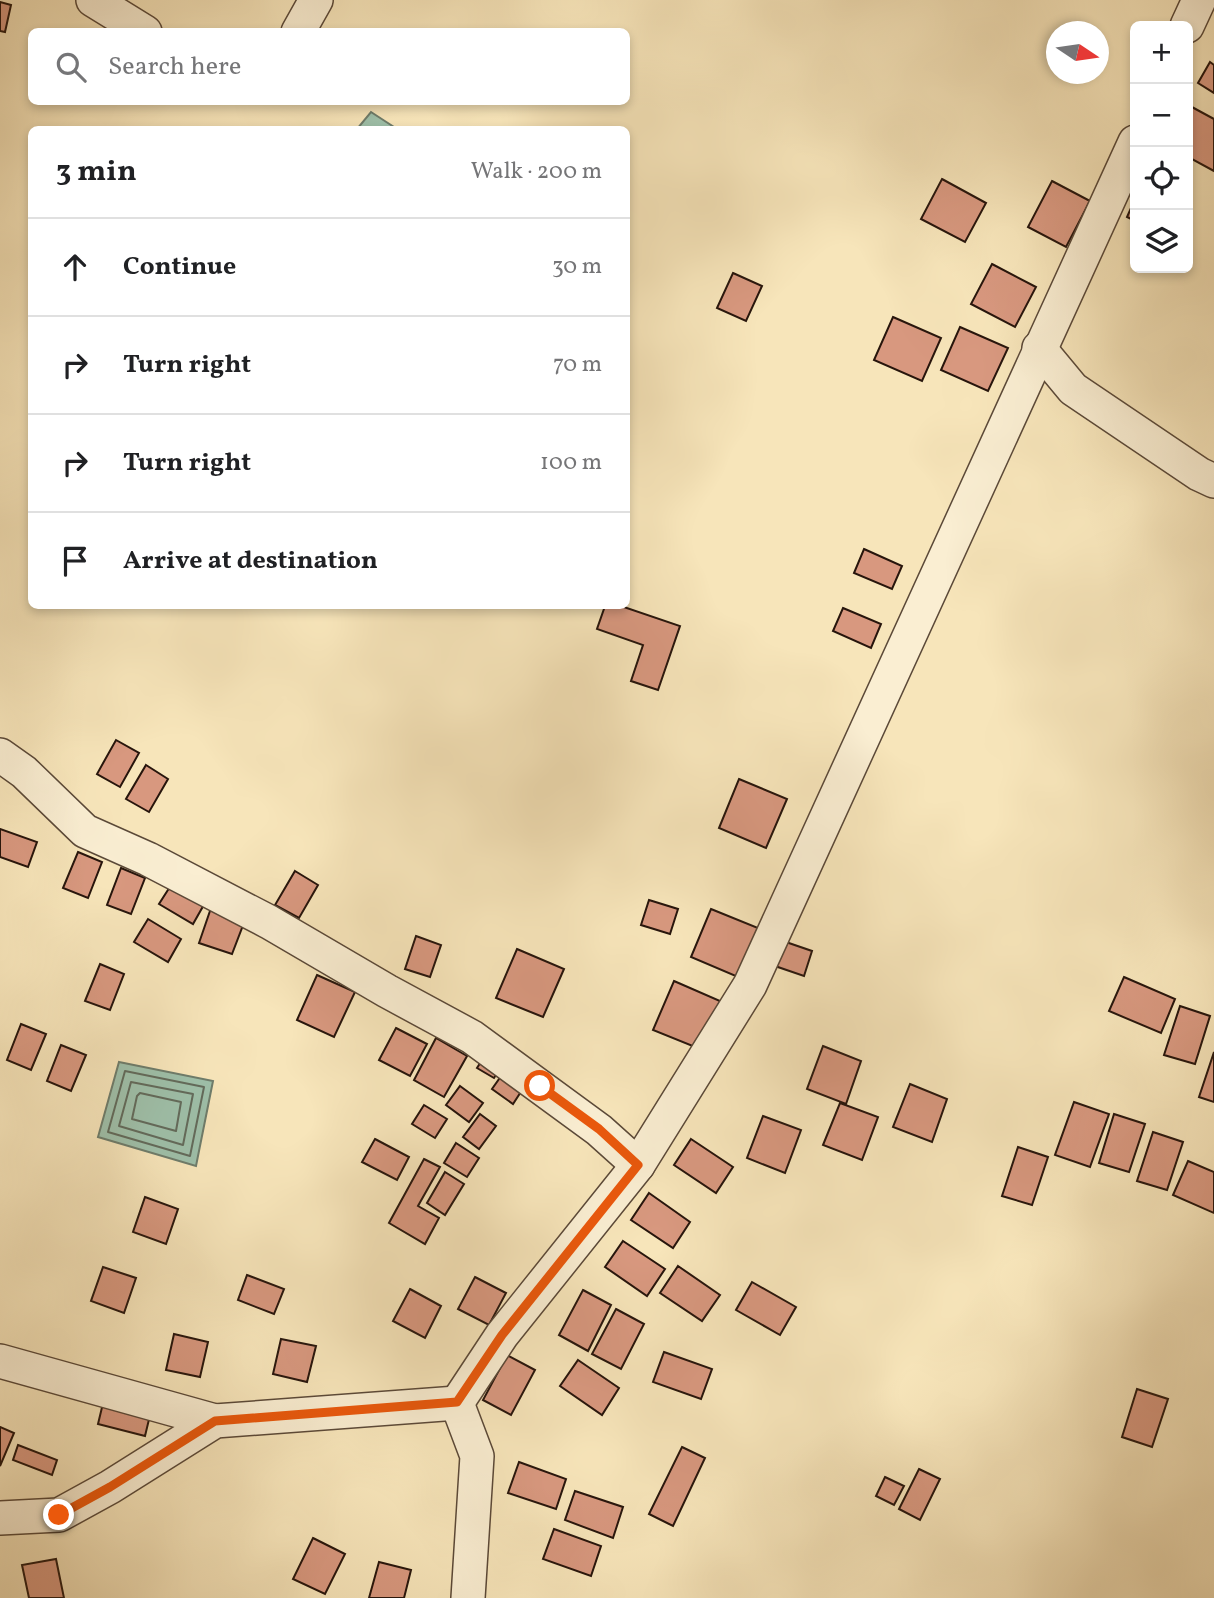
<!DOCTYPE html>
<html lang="en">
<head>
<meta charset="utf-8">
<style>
  body { margin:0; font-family:Vollkorn,serif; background:#f6f6f6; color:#202124 }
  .controls { position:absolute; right:21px; top:21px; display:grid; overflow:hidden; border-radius:10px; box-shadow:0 4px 10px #0003 }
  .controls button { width:63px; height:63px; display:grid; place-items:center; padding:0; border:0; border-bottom:2px solid #e0e0e0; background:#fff; color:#202124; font:35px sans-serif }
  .compass { position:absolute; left:1046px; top:21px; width:63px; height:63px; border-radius:50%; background:#fff; box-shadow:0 4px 10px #0003; rotate:103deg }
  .stop { position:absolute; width:21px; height:21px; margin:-16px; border:5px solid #ea580c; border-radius:50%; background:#fff }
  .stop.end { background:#ea580c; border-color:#fff; box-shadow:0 2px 7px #0008 }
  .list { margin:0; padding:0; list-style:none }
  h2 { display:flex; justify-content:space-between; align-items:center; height:91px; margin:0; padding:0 28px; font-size:30px }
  h2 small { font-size:23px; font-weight:400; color:#757577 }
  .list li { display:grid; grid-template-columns:46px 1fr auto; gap:21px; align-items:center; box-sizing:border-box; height:98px; padding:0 28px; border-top:2px solid #e0e0e0 }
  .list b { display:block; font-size:26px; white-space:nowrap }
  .list em { font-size:23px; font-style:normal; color:#757577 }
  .icon { flex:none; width:38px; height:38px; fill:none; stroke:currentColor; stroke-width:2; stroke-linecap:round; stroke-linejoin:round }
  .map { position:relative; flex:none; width:1214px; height:1598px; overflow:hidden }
  .search { position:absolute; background:#fff; box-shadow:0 4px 10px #0003; left:28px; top:28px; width:602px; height:77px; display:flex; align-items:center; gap:18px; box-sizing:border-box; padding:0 24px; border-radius:10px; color:#757577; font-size:26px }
  .panel { position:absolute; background:#fff; box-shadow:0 4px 10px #0003; left:28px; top:126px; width:602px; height:483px; border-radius:10px }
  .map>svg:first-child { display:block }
  .water { fill:#9ec0aa; stroke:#6e7c6b; stroke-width:2 }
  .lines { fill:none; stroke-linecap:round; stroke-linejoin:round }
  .shore { stroke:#626a5b; stroke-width:2 }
  .building { fill:#d8987f; stroke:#27150c; stroke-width:2 }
  .minor-casing { stroke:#5b4938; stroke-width:36 }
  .minor { stroke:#faeed2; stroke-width:33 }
  .route { stroke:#ea580c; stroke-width:9 }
</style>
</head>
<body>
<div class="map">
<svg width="1214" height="1598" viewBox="0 0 1214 1598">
  <rect width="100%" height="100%" fill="#f7e5ba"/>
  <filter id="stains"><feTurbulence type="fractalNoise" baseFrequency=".00286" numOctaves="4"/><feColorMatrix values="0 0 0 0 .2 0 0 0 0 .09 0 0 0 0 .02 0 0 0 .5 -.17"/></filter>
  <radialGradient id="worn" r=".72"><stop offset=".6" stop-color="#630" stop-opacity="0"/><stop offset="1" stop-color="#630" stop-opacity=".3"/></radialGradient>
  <g class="water">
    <path d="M371,112L397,129H357Z"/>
    <path d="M119,1062L213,1081L196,1166L98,1137Z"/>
  </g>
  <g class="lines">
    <g class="shore">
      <path d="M125,1071L204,1087L190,1156L108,1132Z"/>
      <path d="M131,1082L193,1094L183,1145L119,1126Z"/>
      <path d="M140,1093L181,1102L176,1131L132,1119L137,1096Z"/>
    </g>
  </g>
  <g class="building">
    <path d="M0,2L11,5L5,32L0,31Z"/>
    <path d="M1210,62L1214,65V93L1198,83Z"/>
    <path d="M1190,106L1214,119V171L1188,157V110Z"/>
    <path d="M942,179L986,203L965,242L921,219Z"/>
    <path d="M1052,181L1090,201L1066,247L1028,227Z"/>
    <path d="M1135,199V221L1127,217Z"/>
    <path d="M992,264L1036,287L1015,327L971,304Z"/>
    <path d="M733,273L762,286L746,321L717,308Z"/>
    <path d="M893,317L941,338L922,381L874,360Z"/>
    <path d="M960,327L1008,348L988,391L941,370Z"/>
    <path d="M864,549L902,566L892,589L854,573Z"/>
    <path d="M605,606H621L680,626L658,690L631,681L643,645L597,629Z"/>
    <path d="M843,608L881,624L871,648L833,631Z"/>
    <path d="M116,740L139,753L120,787L97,774Z"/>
    <path d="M146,765L168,779L149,812L126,799Z"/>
    <path d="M739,779L787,799L766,848L719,828Z"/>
    <path d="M0,829L37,842L28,867L0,857Z"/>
    <path d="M78,852L102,862L88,898L63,888Z"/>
    <path d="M121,868L145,878L131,914L107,905Z"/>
    <path d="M295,871L318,885L299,918L275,905Z"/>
    <path d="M173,882L206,901L193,924L159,904Z"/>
    <path d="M649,900L678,909L670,934L641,925Z"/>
    <path d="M211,908L245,920L232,954L199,943Z"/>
    <path d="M711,909L758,928L738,977L691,957Z"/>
    <path d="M148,919L181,939L168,962L134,942Z"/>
    <path d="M416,936L441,945L430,977L405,969Z"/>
    <path d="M783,941L812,951L804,976L775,966Z"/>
    <path d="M517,949L564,969L543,1017L496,998Z"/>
    <path d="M100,964L124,974L110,1010L85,1001Z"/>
    <path d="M317,975L355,992L334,1037L297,1020Z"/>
    <path d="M1124,977L1175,999L1161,1033L1109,1011Z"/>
    <path d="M674,981L720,1001L700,1049L653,1030Z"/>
    <path d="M1180,1006L1210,1016L1195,1064L1164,1055Z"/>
    <path d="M21,1024L46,1034L31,1070L7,1060Z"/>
    <path d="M396,1028L427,1044L410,1076L379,1060Z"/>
    <path d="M436,1038L467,1056L444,1097L414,1080Z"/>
    <path d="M61,1045L86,1055L71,1091L47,1081Z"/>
    <path d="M823,1046L861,1061L846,1104L807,1089Z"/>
    <path d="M1214,1052V1102L1199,1097Z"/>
    <path d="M484,1057L501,1067L494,1078L477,1068Z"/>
    <path d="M504,1072L524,1087L513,1104L492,1089Z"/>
    <path d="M910,1084L947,1099L932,1142L893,1127Z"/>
    <path d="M460,1086L483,1103L469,1122L446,1105Z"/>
    <path d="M1074,1102L1109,1114L1090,1167L1055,1155Z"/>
    <path d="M840,1103L878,1117L862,1160L823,1145Z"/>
    <path d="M424,1105L447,1119L435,1138L412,1124Z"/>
    <path d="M480,1114L496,1126L479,1149L463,1137Z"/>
    <path d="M1114,1114L1145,1124L1129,1172L1099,1163Z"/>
    <path d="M763,1116L801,1130L785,1173L747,1158Z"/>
    <path d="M1153,1132L1183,1142L1167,1190L1137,1181Z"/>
    <path d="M375,1139L409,1157L397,1180L362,1162Z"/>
    <path d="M691,1139L733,1167L716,1193L674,1165Z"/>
    <path d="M456,1143L479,1158L467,1177L444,1163Z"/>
    <path d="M1018,1147L1048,1157L1032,1205L1002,1196Z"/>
    <path d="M424,1159L440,1167L418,1206L439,1218L425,1244L389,1223Z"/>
    <path d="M1188,1161L1214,1172V1213L1173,1195Z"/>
    <path d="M445,1172L464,1184L445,1215L427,1203Z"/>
    <path d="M649,1193L690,1222L673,1248L631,1220Z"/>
    <path d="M145,1197L178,1209L166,1244L133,1232Z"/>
    <path d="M623,1241L665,1269L647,1296L605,1267Z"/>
    <path d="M678,1266L720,1295L702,1321L660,1293Z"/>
    <path d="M103,1267L136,1278L124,1313L91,1301Z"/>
    <path d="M247,1275L284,1289L274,1314L238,1300Z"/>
    <path d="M475,1277L506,1293L489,1325L458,1309Z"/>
    <path d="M752,1282L796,1307L780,1335L736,1310Z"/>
    <path d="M410,1289L441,1306L425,1338L393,1321Z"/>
    <path d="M583,1290L611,1305L588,1351L559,1335Z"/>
    <path d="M616,1309L644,1324L621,1369L592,1354Z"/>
    <path d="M174,1334L208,1342L200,1377L166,1370Z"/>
    <path d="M281,1339L316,1346L307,1382L273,1374Z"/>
    <path d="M664,1352L712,1369L701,1399L653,1382Z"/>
    <path d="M507,1355L535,1370L511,1415L483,1400Z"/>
    <path d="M578,1360L619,1388L602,1415L560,1386Z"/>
    <path d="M1137,1389L1168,1399L1152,1447L1122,1437Z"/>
    <path d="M104,1399L151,1411L145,1436L98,1424Z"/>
    <path d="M0,1427L14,1433L0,1466Z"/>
    <path d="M18,1445L57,1460L52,1475L13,1460Z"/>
    <path d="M682,1447L705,1458L673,1526L649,1514Z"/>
    <path d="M519,1462L566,1479L556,1509L508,1493Z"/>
    <path d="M919,1469L940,1479L920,1520L899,1509Z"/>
    <path d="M885,1477L904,1486L894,1505L876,1496Z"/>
    <path d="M575,1491L623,1507L613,1538L565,1520Z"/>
    <path d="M554,1529L601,1546L591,1576L543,1559Z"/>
    <path d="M313,1538L345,1554L325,1594L293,1579Z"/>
    <path d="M56,1559L64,1598H29L22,1565Z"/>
    <path d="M379,1562L411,1570L404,1598H369Z"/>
  </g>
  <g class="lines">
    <defs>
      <g id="minor">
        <path d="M93,0L145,32"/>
        <path d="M1187,26L1199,0"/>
        <path d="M298,32L316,0"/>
        <path d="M1039,348L1073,389L1199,474L1214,481"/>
        <path d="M0,755L24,772L85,831L148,859L269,922L387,991L472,1037L599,1130L638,1165"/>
        <path d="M0,1361L215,1421"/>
        <path d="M457,1403L502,1335L638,1165L750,985L1135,142"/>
        <path d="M457,1403L477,1456L468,1598"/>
        <path d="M0,1518L59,1515L110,1487L215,1421L457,1403"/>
      </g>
    </defs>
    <use href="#minor" class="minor-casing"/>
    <use href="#minor" class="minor"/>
  </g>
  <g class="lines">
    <path class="route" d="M59,1515L110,1487L215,1421L457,1402L502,1335L638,1165L599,1129L540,1086"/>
  </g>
  <rect width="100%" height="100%" filter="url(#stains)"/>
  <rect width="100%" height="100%" fill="url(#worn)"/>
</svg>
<div class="controls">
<button>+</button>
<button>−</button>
<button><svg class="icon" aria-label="locate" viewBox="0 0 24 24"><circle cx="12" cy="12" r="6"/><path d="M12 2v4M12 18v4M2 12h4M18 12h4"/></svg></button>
<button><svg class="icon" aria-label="layers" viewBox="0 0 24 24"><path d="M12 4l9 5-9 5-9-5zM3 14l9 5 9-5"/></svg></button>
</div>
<svg class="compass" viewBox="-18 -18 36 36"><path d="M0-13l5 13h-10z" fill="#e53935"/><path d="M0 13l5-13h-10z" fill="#757577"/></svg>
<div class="stop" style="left:540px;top:1086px"></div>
<div class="stop end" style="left:59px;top:1515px"></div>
<div class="search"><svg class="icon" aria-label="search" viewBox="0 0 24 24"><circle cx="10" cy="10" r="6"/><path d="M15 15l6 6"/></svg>Search here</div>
<section class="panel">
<h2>3 min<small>Walk · 200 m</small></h2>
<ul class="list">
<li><svg class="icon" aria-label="ahead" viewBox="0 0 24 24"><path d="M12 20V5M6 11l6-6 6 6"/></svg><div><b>Continue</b></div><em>30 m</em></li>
<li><svg class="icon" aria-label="right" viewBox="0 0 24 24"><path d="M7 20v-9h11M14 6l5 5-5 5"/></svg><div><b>Turn right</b></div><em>70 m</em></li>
<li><svg class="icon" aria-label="right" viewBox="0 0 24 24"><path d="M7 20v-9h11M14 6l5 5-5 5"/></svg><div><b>Turn right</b></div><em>100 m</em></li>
<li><svg class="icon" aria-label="arrive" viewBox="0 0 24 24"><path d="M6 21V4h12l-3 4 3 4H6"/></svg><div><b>Arrive at destination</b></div></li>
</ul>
</section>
</div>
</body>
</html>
